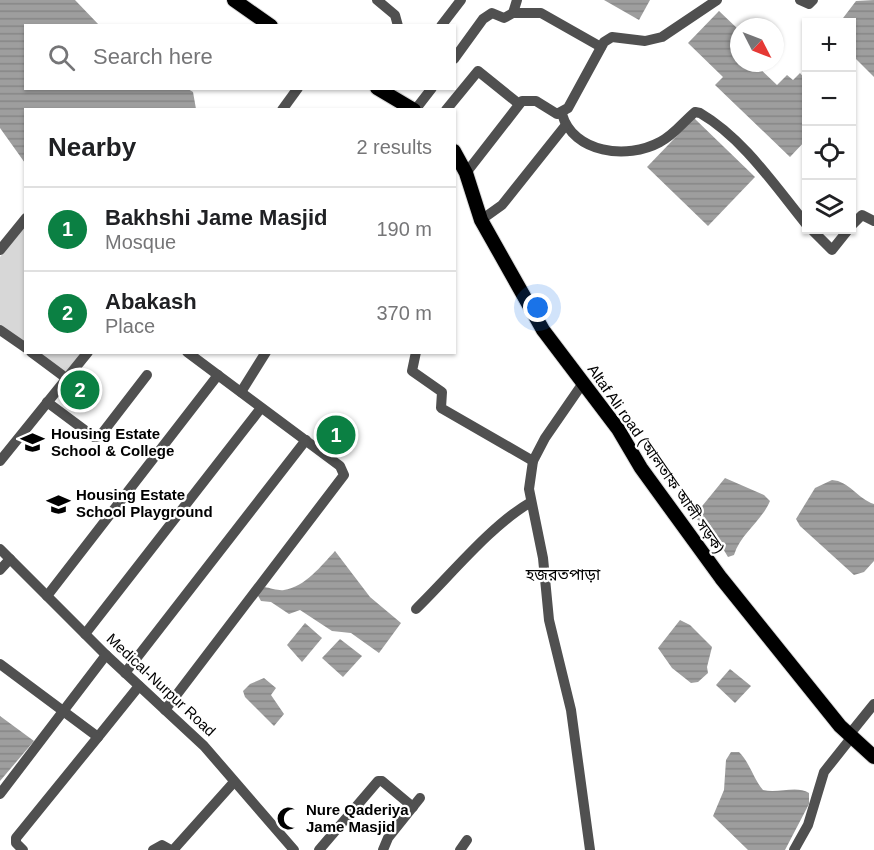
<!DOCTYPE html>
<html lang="en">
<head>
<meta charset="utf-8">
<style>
  body { margin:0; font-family:Arial,"Noto Sans Bengali",sans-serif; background:#f6f6f6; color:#202124 }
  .controls { position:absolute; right:18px; top:18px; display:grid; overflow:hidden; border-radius:0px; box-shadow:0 2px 4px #0004 }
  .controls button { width:54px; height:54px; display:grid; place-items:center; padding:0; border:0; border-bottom:2px solid #e0e0e0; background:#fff; color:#202124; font:30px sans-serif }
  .compass { position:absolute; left:730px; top:18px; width:54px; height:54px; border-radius:50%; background:#fff; box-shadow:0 2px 4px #0004; rotate:132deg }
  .you { position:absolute; left:538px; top:308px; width:21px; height:21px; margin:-15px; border:4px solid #fff; border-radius:50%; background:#1a73e8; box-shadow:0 0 0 9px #1a73e833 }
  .badge { display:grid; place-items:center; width:39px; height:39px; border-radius:50%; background:#0b8043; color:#fff; font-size:20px; font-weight:700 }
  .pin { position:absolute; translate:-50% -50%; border:3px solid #fff; box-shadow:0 2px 6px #0006 }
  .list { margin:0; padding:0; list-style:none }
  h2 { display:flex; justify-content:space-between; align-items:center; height:78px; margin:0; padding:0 24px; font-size:26px }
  h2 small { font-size:20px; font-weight:400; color:#757577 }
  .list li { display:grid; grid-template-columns:39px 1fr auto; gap:18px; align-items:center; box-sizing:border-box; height:84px; padding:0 24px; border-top:2px solid #e0e0e0 }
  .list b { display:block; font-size:22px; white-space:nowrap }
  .list p { margin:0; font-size:20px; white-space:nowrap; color:#757577 }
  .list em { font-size:20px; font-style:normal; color:#757577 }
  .icon { flex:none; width:33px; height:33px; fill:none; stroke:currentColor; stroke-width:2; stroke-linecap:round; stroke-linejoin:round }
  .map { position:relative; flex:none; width:874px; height:850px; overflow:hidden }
  .search { position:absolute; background:#fff; box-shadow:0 2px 4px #0004; left:24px; top:24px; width:432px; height:66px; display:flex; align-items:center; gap:15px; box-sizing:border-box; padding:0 21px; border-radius:0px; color:#757577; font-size:22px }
  .panel { position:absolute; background:#fff; box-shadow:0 2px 4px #0004; left:24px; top:108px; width:432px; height:246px; border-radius:0px }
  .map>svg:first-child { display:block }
  .green { fill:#d7d7d7 }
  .water { fill:url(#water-rules) }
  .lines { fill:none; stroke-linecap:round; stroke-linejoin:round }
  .major-casing { stroke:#dbdbdb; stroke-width:16 }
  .minor { stroke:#505050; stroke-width:10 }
  .major { stroke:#000; stroke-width:14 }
  .labels { text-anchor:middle; stroke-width:4.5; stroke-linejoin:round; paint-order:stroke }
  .poi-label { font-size:15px; font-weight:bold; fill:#000; stroke:#fff; text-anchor:start }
  .street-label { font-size:15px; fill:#000; stroke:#fff }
  .neighbourhood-label { font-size:16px; fill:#000; stroke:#fff }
</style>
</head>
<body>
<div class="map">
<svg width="874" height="850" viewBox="0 0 874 850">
  <defs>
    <pattern id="water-rules" width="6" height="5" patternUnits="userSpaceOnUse" patternTransform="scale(1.5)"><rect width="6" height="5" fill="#9e9e9e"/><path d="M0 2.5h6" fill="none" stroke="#868686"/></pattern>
  </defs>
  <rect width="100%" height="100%" fill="#fff"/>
  <g class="green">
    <path d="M25,226V345L0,326V257Z"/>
    <path d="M36,353H85L66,375Z"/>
  </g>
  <g class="water">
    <path d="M0,0H75L99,25L26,26V88L188,89L193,92L196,109L26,110L25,163L0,128Z"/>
    <path d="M604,0H650L639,20Z"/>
    <path d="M874,0V77L852,55V22H840L856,1Z"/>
    <path d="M719,11L739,30V42L736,45L739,49V63H754L777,85L787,75L793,80L800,73L806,80V140L790,157L715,85L723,77L688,43Z"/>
    <path d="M694,118L755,177L708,226L647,167Z"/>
    <path d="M725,478L764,495L770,501C761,522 741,533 734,555L728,557L719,542L694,516Z"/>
    <path d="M832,480C849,481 858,499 874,504V561L864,572L854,575L800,526L796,519L815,488Z"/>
    <path d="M335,551L370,597L401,623L379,653L351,633L332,631L300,610L289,614L271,602L261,601L257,594L265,587C270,588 279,591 284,590C305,587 321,566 335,551Z"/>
    <path d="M680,620L690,625L712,647L707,667L708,673L698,682L691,683L672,668L658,648Z"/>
    <path d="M305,623L322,638L302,662L287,645Z"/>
    <path d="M340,639L362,656L343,677L322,658Z"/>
    <path d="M730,669L751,686L735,703L716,685Z"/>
    <path d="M264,678L276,688L271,695L284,714L274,726L245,697L243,691L250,684Z"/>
    <path d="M0,716L34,741L0,781Z"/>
    <path d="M731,752H739C750,763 753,778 763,790C778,794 796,785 809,793V804L785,850H748L713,816L724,790L726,760Z"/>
  </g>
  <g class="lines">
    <defs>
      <g id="major">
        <path d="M234,0L271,26"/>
        <path d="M377,88L414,110"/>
        <path d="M454,151L466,173L481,220L543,330L618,429L641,468L721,578L840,726L874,757"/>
      </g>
    </defs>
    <use href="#major" class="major-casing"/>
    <g class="minor">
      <path d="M377,0L395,15L398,26"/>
      <path d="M800,0L809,4L813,0"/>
      <path d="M513,13L517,0"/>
      <path d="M441,26L461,0"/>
      <path d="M454,59L483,19L492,13L504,18L513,13H541L601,47"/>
      <path d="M282,110L298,88"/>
      <path d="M415,110L432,88"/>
      <path d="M446,110L478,71L519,104"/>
      <path d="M562,114C573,153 627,160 660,142C674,135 683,122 695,112L700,113C743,138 775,186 806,224"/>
      <path d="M466,173L522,101H536L557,114L568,108L604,42L612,37L645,41L662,37L717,0"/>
      <path d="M481,220L502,205L565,126"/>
      <path d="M852,225L862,215L874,221"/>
      <path d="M812,230L832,250L848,230"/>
      <path d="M0,250L26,218"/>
      <path d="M0,330L26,348"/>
      <path d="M31,352L66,378"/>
      <path d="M416,352L412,371L442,392L441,408L533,461"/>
      <path d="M583,383L545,438L533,461L529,489L543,558L549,620L571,710L590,850"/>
      <path d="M241,392L266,352"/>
      <path d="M47,402L94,437L100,436L147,375"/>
      <path d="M0,461L88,352"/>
      <path d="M0,549L106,655L204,746L294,850"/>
      <path d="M0,570L10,559"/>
      <path d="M47,596L218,375"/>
      <path d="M416,609C450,576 491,525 531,502"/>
      <path d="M85,634L261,408"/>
      <path d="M0,664L98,737L139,686"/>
      <path d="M125,673L306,440"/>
      <path d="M165,710L344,475L340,466L187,352"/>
      <path d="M849,735L874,704"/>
      <path d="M0,794L106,655"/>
      <path d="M23,850L16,843V838L98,737"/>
      <path d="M153,850L162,845L171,850L174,849L234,782"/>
      <path d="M319,850L378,781H382L413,807"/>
      <path d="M383,850L388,838L420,798"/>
      <path d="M460,850L467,840"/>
      <path d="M794,850L808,825L824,772L851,738"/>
    </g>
    <use href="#major" class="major"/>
  </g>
  <defs>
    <symbol id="school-bare" viewBox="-9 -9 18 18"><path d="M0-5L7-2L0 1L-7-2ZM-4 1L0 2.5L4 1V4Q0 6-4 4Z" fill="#000" stroke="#fff" stroke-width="2.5" paint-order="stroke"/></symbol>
    <symbol id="mosque-bare" viewBox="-9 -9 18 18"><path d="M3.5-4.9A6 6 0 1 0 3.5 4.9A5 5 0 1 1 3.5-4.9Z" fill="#000" stroke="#fff" stroke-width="2.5" paint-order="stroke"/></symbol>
  </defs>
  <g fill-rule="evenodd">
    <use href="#school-bare" x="16" y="426" width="33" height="33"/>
    <use href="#school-bare" x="42" y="488" width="33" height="33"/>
    <use href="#mosque-bare" x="272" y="802" width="33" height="33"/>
  </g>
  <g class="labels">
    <g class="poi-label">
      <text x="51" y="439">Housing Estate<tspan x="51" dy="17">School &amp; College</tspan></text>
      <text x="76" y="500">Housing Estate<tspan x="76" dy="17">School Playground</tspan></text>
      <text x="306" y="815">Nure Qaderiya<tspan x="306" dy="17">Jame Masjid</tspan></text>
    </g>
    <g class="street-label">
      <text transform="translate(656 459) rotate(55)" y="5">Altaf Ali road (আলতাফ আলী সড়ক)</text>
      <text transform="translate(161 685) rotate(43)" y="5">Medical-Nurpur Road</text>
    </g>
    <g class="neighbourhood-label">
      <text x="563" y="580">হজরতপাড়া</text>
    </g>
  </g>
</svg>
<div class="controls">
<button>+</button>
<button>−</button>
<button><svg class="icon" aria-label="locate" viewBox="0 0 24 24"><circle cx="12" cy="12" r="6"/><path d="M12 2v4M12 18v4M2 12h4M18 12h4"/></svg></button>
<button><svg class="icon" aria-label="layers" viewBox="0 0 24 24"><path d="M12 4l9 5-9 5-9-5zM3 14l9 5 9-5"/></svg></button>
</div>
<svg class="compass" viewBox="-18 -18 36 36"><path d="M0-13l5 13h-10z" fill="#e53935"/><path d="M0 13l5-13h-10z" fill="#757577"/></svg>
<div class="you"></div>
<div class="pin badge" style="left:336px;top:435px">1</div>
<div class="pin badge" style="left:80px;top:390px">2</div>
<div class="search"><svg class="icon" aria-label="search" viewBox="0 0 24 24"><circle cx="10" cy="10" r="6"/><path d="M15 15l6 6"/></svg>Search here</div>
<section class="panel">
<h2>Nearby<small>2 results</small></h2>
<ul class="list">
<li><span class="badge">1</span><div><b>Bakhshi Jame Masjid</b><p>Mosque</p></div><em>190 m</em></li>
<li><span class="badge">2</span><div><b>Abakash</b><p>Place</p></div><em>370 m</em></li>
</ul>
</section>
</div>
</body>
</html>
